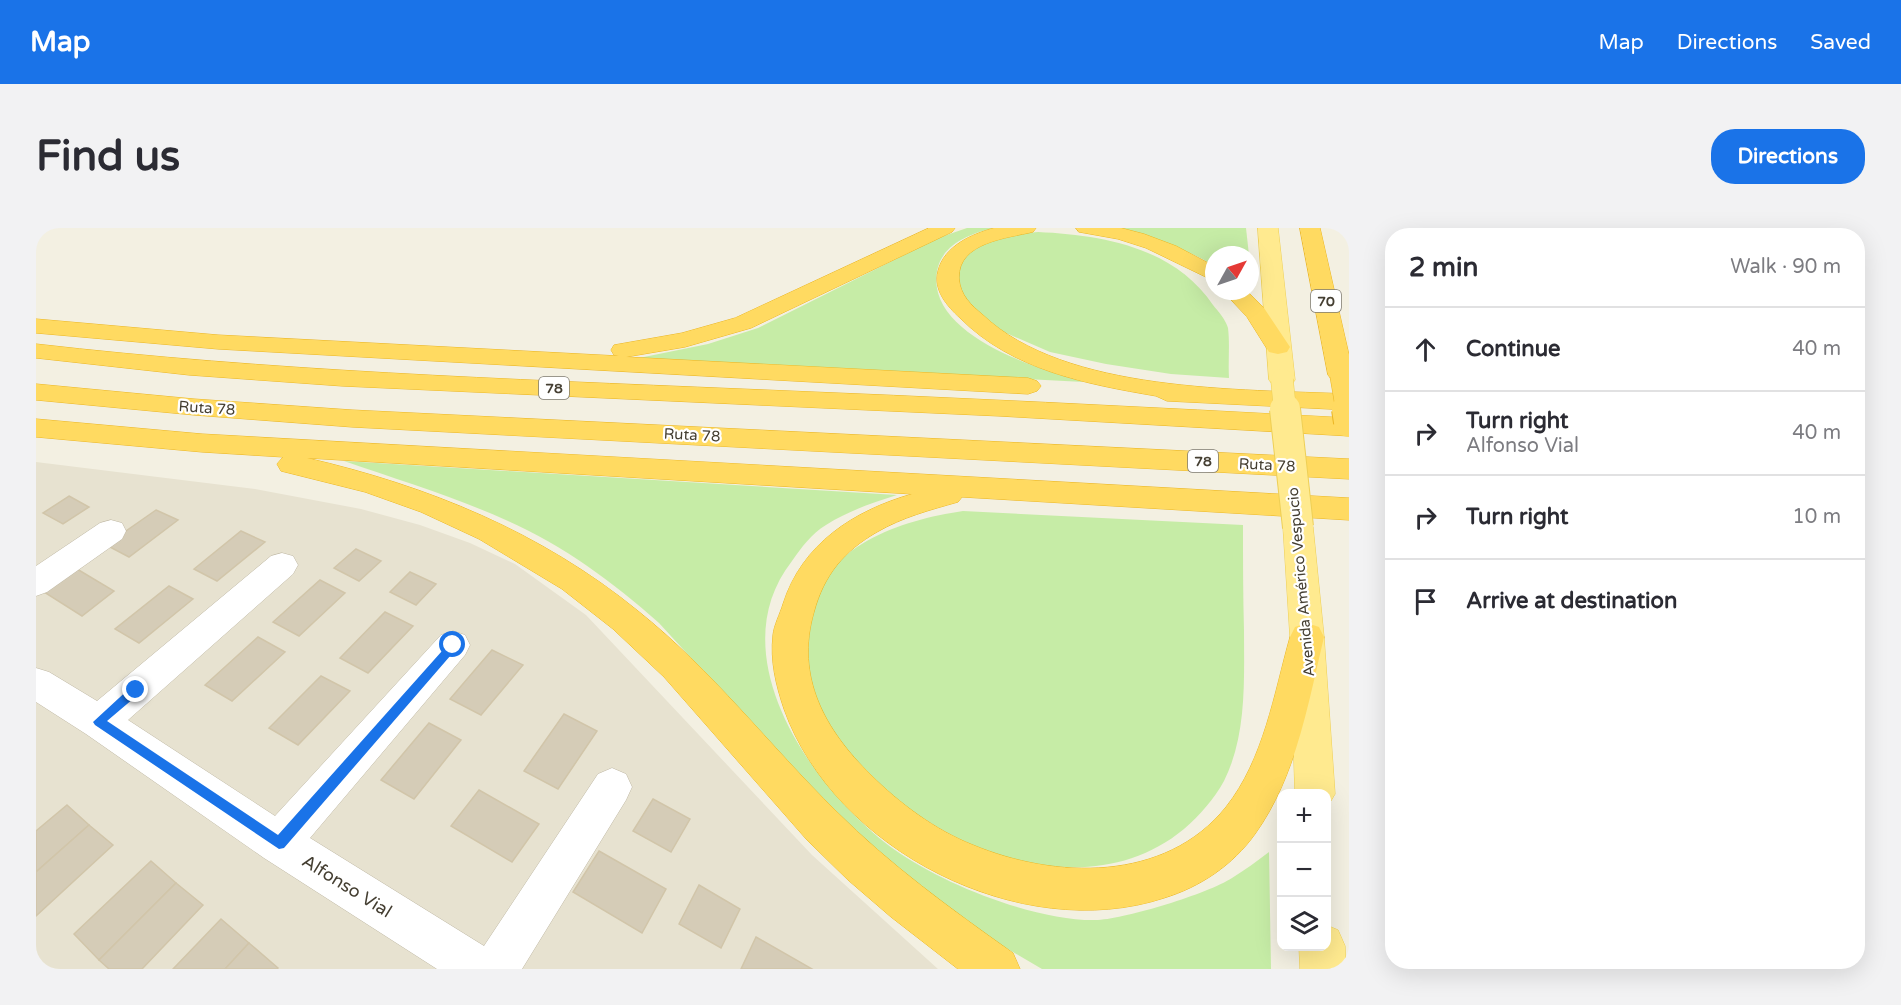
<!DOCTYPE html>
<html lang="en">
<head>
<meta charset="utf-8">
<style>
  body { margin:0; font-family:"Varela Round",sans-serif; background:#f2f2f3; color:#2b2b33 }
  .controls { position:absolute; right:18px; bottom:18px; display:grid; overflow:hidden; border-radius:12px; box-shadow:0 6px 24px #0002 }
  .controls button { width:54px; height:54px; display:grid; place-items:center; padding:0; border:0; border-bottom:2px solid #e1e1e2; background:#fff; color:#2b2b33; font:30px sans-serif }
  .compass { position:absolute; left:1169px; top:18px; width:54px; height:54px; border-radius:50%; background:#fff; box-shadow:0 6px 24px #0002; rotate:50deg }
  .stop { position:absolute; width:18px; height:18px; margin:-14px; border:4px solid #1a73e8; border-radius:50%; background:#fff }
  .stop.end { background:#1a73e8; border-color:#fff; box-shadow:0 2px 6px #0008 }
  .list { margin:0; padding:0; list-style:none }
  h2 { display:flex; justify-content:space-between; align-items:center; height:78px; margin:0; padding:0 24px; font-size:26px }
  h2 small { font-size:20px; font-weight:400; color:#7c7c81 }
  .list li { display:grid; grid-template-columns:39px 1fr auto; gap:18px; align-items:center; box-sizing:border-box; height:84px; padding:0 24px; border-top:2px solid #e1e1e2 }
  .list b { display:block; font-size:22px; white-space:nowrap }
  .list p { margin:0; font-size:20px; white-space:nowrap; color:#7c7c81 }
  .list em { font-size:20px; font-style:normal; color:#7c7c81 }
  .icon { flex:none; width:33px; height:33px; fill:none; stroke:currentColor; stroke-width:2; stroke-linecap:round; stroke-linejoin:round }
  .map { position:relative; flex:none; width:1313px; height:741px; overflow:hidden; border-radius:24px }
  header { display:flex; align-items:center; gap:36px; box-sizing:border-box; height:84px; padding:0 30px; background:#1a73e8; color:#fff }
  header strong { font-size:28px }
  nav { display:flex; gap:33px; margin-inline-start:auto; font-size:21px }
  .intro { display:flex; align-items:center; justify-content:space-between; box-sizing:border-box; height:144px; padding:0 36px }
  h1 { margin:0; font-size:42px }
  .button { padding:15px 27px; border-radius:24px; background:#1a73e8; color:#fff; font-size:21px; font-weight:700 }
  main { display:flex; gap:36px; padding:0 36px }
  aside { flex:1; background:#fff; border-radius:24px; box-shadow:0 6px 24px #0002 }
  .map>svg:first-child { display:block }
  .residential { fill:#e7e2d0 }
  .green { fill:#c6eca6 }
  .building { fill:#d5ccb7; stroke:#d1c5a9; stroke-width:1.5 }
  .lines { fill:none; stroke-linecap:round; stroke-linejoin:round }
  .minor-casing { stroke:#bfb8a4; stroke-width:1 }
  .major-casing { stroke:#eecf55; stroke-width:1 }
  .highway-casing { stroke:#ebb624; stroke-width:1 }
  .minor { fill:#fff; fill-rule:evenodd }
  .major { fill:#ffea8f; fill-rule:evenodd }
  .highway { fill:#ffda61; fill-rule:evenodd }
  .major-bridge-far1-casing { stroke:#eecf55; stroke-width:23; stroke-linecap:butt }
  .major-bridge-casing { stroke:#eecf55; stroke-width:32; stroke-linecap:butt }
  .highway-bridge-far1-casing { stroke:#ebb624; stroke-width:23; stroke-linecap:butt }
  .highway-bridge-casing { stroke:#ebb624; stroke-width:32; stroke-linecap:butt }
  .major-bridge-far1 { stroke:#ffea8f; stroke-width:22 }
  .major-bridge { stroke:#ffea8f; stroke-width:30 }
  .highway-bridge-far1 { stroke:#ffda61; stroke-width:22 }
  .highway-bridge { stroke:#ffda61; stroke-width:30 }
  .route { fill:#1a73e8 }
  .labels { text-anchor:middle; stroke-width:4.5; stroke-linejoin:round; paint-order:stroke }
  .shield { fill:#fff; stroke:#7d7970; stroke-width:1.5 }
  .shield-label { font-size:14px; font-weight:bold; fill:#453f32 }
  .street-label { font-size:15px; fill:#453f32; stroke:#fff }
  .near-street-label { font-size:18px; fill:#453f32; stroke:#fff }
</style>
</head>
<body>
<header>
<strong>Map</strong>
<nav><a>Map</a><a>Directions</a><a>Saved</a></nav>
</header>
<div class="intro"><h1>Find us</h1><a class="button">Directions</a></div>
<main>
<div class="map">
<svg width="1313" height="741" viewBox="0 0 1313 741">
  <rect width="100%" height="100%" fill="#f3f0e2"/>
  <path class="residential" d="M0,234L219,261L325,281L384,297L434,315L479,336L550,387L776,627L902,741H0Z"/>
  <g class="green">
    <path d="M931,0H957C934,6 906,16 901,43C890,107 1002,141 1048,154L598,131L672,116L722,100L902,10Z"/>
    <path d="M1078,0H1210L1213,27H1178V38C1147,18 1113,10 1078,0Z"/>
    <path d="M1002,4C1066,7 1138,19 1177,77C1182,83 1190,92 1192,100C1194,116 1192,134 1193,150L1135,146L1070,136L1014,124L956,99L921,73L920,30C948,11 968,7 1002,4Z"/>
    <path d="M308,233L861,267C836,275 812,283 790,297C775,306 766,319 756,333C681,429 779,564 859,622C908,657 1002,694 1062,692C1092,690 1171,666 1196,650C1209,642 1221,633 1233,624L1235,741H1006L951,709L823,613L623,395C578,355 527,317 472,293C419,269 363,252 308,233Z"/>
    <path d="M927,283L1207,297C1207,332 1207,368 1208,403C1208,452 1211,507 1188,553C1178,571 1164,587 1148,601C1044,687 883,614 810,521C793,499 777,474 772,447C769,427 771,409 774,389C785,318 865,292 927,283Z"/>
  </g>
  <g class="building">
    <path d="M33,268L53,279L27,296L7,285Z"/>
    <path d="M120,282L142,292L93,329L70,317Z"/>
    <path d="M205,303L229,314L181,353L158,341Z"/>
    <path d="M320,321L345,333L323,353L298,340Z"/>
    <path d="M41,341L78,363L46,388L8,364Z"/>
    <path d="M374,344L400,356L380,377L354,364Z"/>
    <path d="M284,352L309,365L263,408L237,394Z"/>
    <path d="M133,358L157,371L103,415L79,401Z"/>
    <path d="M349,384L377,398L332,445L304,430Z"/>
    <path d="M222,409L249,424L196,473L169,457Z"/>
    <path d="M456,422L487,437L445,487L414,471Z"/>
    <path d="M285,448L314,463L262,517L233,500Z"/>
    <path d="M528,486L561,503L522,561L488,543Z"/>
    <path d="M393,495L425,512L378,571L345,552Z"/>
    <path d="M443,562L503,596L476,634L415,598Z"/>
    <path d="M617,571L654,591L635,624L597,603Z"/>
    <path d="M31,577L53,597L0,644V603Z"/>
    <path d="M53,597L77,617L0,688V644Z"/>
    <path d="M563,623L630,661L606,705L537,664Z"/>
    <path d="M115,633L140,655L63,732L38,706Z"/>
    <path d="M140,655L167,677L106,741H73L63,732Z"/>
    <path d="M663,657L704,681L685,720L643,696Z"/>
    <path d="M185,691L213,715L189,741H137Z"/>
    <path d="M720,709L776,741H705Z"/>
    <path d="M213,715L242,740L241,741H189Z"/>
  </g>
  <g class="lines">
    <defs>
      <g id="minor">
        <path d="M75,292L86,295L90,303L86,311L11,364L0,368V338L64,295Z"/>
        <path d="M246,325L257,328L262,337L257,346L92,492L239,588L405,407L417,403L429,407L434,417L429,427L274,610L448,718L562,546L576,540L590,546L596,559L590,572L486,741H401L228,630L50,506L0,474V440L13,444L61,473L235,328Z"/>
      </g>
      <g id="major">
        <path d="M1222,0H1242L1259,152L1255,157L1246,160L1237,157L1233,152Z"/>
        <path d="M1262,288L1273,291L1277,299L1288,409L1299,566L1290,581V566H1259L1254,409L1247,299L1251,291Z"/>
        <path d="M1290,697L1302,702L1309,718L1310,741H1264L1263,718H1290Z"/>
      </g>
      <g id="highway">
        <path d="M893,0H919L916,4L715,100L649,119L590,129L992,150L1001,153L1005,158L1001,163L992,166L182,121L0,105V91L182,107L583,128L578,127L575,122L578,117L646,105L699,90Z"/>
        <path d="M958,0H1000L997,4C972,10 922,14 923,50C924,67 935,77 947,87C1029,165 1205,161 1313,166V182L1131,173L1120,168C1050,156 976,142 924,90C911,78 897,62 902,43C908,18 936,6 958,0Z"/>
        <path d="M1040,0H1085L1108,6L1140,18L1178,38V53L1110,20L1082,11L1043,4Z"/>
        <path d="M1264,0H1284L1313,127V153L1305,155L1296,152L1292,147Z"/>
        <path d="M1187,63H1211L1228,80L1254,119L1251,124L1242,126L1233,124L1211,89Z"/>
        <path d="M0,116C234,143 470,151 706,161C908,169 1111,179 1313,190V208L963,188L306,158L153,147L0,130Z"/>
        <path d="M0,156L158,171L316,182L1313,231V251L316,199L158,187L0,172Z"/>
        <path d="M0,191L166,206L1313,270V292L926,269L922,274C894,282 867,289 841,304C808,323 788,347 778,384C759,449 789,502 835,547C863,575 899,602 937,617C1019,651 1129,655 1190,579C1228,531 1238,466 1254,409L1259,399L1271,395L1283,399L1288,409C1272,476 1260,549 1219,606C1197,637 1164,659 1128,670C985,717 798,622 748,481C740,457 734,433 737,407C738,397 744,386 747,376C766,316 817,283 876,266L271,230C392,258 505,304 602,383C676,442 733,517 800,583C854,637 915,681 977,725L984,741H922L855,689L812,652L771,612L628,449L577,401L526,361L443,311L385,284L329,264L245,243L241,236L247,229L166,224L0,209Z"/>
      </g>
    </defs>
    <use href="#minor" class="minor-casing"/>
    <use href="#major" class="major-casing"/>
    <use href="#highway" class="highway-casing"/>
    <use href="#minor" class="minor"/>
    <use href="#major" class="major"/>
    <use href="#highway" class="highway"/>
    <defs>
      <path id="major-bridge-far1" d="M1246,152L1249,182"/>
      <path id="major-bridge" d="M1249,181L1262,299"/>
      <path id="highway-bridge-far1" d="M1305,147L1311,182"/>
      <path id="highway-bridge" d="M1311,181L1313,194"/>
    </defs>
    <use href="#major-bridge-far1" class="major-bridge-far1-casing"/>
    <use href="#major-bridge" class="major-bridge-casing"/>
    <use href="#highway-bridge-far1" class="highway-bridge-far1-casing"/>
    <use href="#highway-bridge" class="highway-bridge-casing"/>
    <use href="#major-bridge-far1" class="major-bridge-far1"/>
    <use href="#major-bridge" class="major-bridge"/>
    <use href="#highway-bridge-far1" class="highway-bridge-far1"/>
    <use href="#highway-bridge" class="highway-bridge"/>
  </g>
  <path class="route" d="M417,413L422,417L421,420L248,620L243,621L59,497L57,494L96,458H104V465L71,493L242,607L414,414Z"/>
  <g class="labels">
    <g class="shield">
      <rect x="1275" y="62" width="30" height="22" rx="4.5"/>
      <rect x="503" y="149" width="30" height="22" rx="4.5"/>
      <rect x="1152" y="222" width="30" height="22" rx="4.5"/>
    </g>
    <g class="shield-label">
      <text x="1290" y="78">70</text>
      <text x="518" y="165">78</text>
      <text x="1167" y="238">78</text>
    </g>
    <g class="street-label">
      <text transform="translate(171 180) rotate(4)" y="5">Ruta 78</text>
      <text transform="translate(656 207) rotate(3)" y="5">Ruta 78</text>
      <text transform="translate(1231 237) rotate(3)" y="5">Ruta 78</text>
      <text transform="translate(1265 354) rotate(-95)" y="5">Avenida Américo Vespucio</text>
    </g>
    <g class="near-street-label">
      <text transform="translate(311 658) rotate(32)" y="6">Alfonso Vial</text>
    </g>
  </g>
</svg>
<div class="controls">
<button>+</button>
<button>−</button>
<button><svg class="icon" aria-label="layers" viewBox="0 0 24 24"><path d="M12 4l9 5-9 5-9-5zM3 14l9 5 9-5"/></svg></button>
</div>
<svg class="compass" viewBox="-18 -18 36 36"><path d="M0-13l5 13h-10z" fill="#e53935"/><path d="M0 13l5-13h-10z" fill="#7c7c81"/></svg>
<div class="stop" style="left:417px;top:417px"></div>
<div class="stop end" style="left:100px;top:462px"></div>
</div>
<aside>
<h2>2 min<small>Walk · 90 m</small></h2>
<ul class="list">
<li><svg class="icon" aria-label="ahead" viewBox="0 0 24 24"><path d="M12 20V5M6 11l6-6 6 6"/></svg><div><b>Continue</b></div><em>40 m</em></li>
<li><svg class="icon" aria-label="right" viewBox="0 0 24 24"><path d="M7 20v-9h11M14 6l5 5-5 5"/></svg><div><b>Turn right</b><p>Alfonso Vial</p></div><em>40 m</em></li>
<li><svg class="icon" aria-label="right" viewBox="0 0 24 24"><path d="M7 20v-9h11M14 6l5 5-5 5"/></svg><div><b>Turn right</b></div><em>10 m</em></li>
<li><svg class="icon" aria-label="arrive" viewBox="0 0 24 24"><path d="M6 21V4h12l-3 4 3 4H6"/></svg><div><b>Arrive at destination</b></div></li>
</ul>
</aside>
</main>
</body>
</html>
